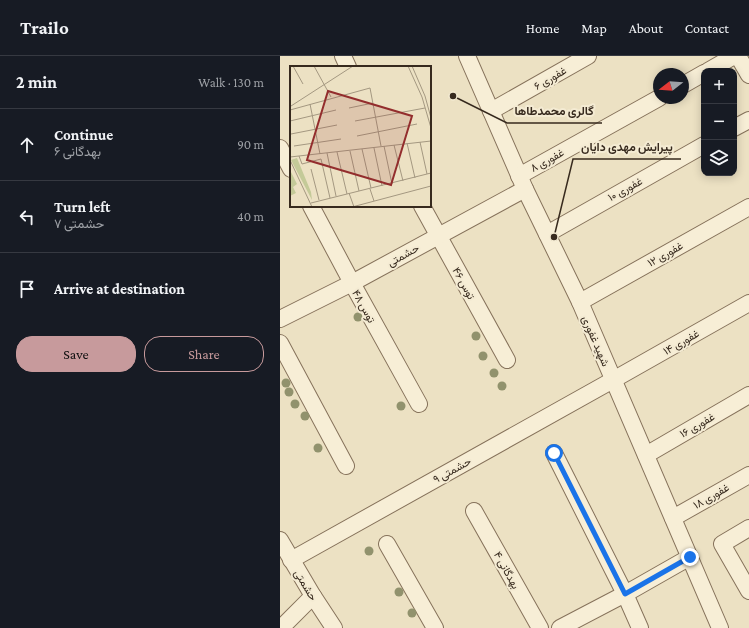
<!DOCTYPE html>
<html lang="en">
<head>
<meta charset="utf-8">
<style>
  body { margin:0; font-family:"Crimson Pro",Vazirmatn,serif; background:#20242c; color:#f1f3f6 }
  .controls { position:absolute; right:12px; top:12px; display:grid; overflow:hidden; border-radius:8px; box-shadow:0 2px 10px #0003 }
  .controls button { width:36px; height:36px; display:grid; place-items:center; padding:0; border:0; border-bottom:1px solid #363941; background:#171b24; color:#f1f3f6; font:20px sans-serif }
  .compass { position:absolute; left:373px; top:12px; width:36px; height:36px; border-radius:50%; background:#171b24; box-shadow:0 2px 10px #0003; rotate:253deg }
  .stop { position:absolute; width:12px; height:12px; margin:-9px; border:3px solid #1a73e8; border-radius:50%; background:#fff }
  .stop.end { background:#1a73e8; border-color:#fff; box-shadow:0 1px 4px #0008 }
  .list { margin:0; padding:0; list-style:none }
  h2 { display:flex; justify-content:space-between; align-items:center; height:52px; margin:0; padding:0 16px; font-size:17px }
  h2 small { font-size:13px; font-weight:400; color:#9ea1a6 }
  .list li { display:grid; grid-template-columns:26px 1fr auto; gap:12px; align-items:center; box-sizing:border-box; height:72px; padding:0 16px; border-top:1px solid #363941 }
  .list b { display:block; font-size:15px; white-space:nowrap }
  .list p { margin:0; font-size:13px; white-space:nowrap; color:#9ea1a6 }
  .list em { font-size:13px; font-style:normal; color:#9ea1a6 }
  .actions { display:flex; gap:8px; padding:12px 16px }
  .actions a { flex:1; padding:9px 0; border:1px solid #c79a9c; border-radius:16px; text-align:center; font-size:14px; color:#c79a9c }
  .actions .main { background:#c79a9c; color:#111 }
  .icon { flex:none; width:22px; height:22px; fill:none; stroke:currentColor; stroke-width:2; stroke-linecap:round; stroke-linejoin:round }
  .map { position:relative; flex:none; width:469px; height:572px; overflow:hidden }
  header { display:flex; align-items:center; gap:24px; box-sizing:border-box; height:56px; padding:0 20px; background:#171b24; border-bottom:1px solid #363941 }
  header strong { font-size:19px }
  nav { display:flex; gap:22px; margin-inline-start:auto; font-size:14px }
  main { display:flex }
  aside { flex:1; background:#171b24 }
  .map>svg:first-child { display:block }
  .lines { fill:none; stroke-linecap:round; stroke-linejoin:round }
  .minor-casing { stroke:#86725b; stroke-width:18 }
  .minor { stroke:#f7eed6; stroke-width:16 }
  .tree { fill:#91926d }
  .route { stroke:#1a73e8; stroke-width:5 }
  .labels { text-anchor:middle; stroke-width:4; stroke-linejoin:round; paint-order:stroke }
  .street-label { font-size:11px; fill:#372a1e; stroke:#f4ebd3 }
  .inset-road { fill:none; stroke:#a49881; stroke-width:1 }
  .view { fill:#932d2d; fill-opacity:0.15; stroke:#932d2d; stroke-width:2 }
  .inset-edge { fill:none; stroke:#372a1e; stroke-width:2 }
  .leader { fill:none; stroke:#372a1e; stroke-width:1.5 }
  .callout-dot { fill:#372a1e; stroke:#f4ebd3; stroke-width:1.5 }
  .callout-label { font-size:12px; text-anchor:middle; font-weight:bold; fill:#372a1e; stroke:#f4ebd3; stroke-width:4; stroke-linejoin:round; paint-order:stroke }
</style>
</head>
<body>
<header>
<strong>Trailo</strong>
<nav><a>Home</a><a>Map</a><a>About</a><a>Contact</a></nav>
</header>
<main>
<aside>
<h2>2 min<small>Walk · 130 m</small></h2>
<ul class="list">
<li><svg class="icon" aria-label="ahead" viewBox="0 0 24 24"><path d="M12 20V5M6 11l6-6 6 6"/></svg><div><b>Continue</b><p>بهدگانی ۶</p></div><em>90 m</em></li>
<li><svg class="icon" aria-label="left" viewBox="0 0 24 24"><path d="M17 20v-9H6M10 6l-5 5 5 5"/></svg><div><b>Turn left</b><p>حشمتی ۷</p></div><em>40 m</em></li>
<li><svg class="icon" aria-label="arrive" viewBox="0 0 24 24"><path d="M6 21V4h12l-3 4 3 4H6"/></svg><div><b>Arrive at destination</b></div></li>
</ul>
<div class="actions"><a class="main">Save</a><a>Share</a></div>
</aside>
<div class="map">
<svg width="469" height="572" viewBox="0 0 469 572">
  <rect width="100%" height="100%" fill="#ece1c3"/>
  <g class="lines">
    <defs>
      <g id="minor">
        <path d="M63,0L68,11"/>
        <path d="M187,0L245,133L300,246L440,572"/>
        <path d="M458,0L469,19"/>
        <path d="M428,15L454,0"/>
        <path d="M403,29L424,17"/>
        <path d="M211,55L308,0"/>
        <path d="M454,72L469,64"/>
        <path d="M0,92L11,113"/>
        <path d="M239,120L379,42"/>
        <path d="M31,150L72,227L139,348"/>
        <path d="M142,150L227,304"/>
        <path d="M267,178L424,89"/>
        <path d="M300,246L469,151"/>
        <path d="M0,263L72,227L245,133"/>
        <path d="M0,287L66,410"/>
        <path d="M274,397L345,538L360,572"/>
        <path d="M366,399L469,339"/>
        <path d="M194,455L260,572"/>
        <path d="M393,462L469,419"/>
        <path d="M469,472L442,488L469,535"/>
        <path d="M0,484L33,540L54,572"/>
        <path d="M107,488L155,572"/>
        <path d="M11,504L333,324L469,247"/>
        <path d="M1,572L33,540"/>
        <path d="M280,572L345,538L410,501"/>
      </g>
    </defs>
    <use href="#minor" class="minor-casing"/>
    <use href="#minor" class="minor"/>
  </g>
  <g class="tree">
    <circle cx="78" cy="261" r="4.5"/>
    <circle cx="196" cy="280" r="4.5"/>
    <circle cx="203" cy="300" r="4.5"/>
    <circle cx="214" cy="317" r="4.5"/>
    <circle cx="6" cy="327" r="4.5"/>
    <circle cx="222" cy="330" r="4.5"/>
    <circle cx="9" cy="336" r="4.5"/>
    <circle cx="15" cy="348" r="4.5"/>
    <circle cx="121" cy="350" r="4.5"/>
    <circle cx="25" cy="360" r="4.5"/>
    <circle cx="38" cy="392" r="4.5"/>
    <circle cx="89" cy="495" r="4.5"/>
    <circle cx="119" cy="536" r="4.5"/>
    <circle cx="132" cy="557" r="4.5"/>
  </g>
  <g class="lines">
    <path class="route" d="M274,397L345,538L410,501"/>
  </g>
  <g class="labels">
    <g class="street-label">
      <text transform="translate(270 22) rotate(-30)" y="4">غفوری ۶</text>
      <text transform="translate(267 104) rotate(-29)" y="4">غفوری ۸</text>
      <text transform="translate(345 133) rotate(-29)" y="4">غفوری ۱۰</text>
      <text transform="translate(385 198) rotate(-30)" y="4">غفوری ۱۲</text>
      <text transform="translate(123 199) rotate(-29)" y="4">حشمتی</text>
      <text transform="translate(184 227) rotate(61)" y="4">توس ۴۶</text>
      <text transform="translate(84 250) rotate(61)" y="4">توس ۴۸</text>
      <text transform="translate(316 285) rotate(67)" y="4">شهید غفوری</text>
      <text transform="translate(401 286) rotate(-30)" y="4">غفوری ۱۴</text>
      <text transform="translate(417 369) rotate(-30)" y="4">غفوری ۱۶</text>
      <text transform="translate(172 414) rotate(-29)" y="4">حشمتی ۹</text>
      <text transform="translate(431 440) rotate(-30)" y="4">غفوری ۱۸</text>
      <text transform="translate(227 514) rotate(61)" y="4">بهدگانی ۴</text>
      <text transform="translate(26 529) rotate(59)" y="4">حشمتی</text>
    </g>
  </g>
  <g transform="translate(10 10)">
    <rect width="141" height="141" fill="#ece1c3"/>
    <path d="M7,92L21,126L22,134L1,94ZM0,104L7,118L3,121L6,127L0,130Z" fill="#c4ca98"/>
    <path class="inset-road" d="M3,0L13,18M24,0L41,31M118,0L132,31L141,62M122,0L135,30L141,52M20,38L30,88M1,40L63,0M59,42L83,37M0,44L80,22L91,80M0,55L46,44M65,55L135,42M1,68L47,59M67,70L127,58M130,76L137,108M117,77L125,112M104,79L113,115M4,80L51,73M94,80L102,118M84,82L92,120M72,83L81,122M60,85L69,125M47,86L57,128M37,87L46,130M9,90L12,98L31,93L40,132M0,91L141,75M0,94L22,141M21,103L29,134M80,123L84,135M59,127L64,141M21,137L141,107M62,141L141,120"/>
    <path class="view" d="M38,25L122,50L101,119L17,94Z"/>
    <rect width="141" height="141" class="inset-edge"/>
  </g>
  <path class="leader" d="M173 40L227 67H322M274 181L293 103H401"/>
  <g class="callout-dot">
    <circle cx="173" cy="40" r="4"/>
    <circle cx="274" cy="181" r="4"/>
  </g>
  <g class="callout-label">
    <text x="274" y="59">گالری محمدطاها</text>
    <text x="347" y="95">پیرایش مهدی دایان</text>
  </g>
</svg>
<div class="controls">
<button>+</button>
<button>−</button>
<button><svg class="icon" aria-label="layers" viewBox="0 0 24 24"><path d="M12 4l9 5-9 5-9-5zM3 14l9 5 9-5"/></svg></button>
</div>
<svg class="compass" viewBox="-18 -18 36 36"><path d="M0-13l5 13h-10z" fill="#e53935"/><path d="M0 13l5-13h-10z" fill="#9ea1a6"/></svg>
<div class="stop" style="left:274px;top:397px"></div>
<div class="stop end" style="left:410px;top:501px"></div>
</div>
</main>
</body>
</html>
